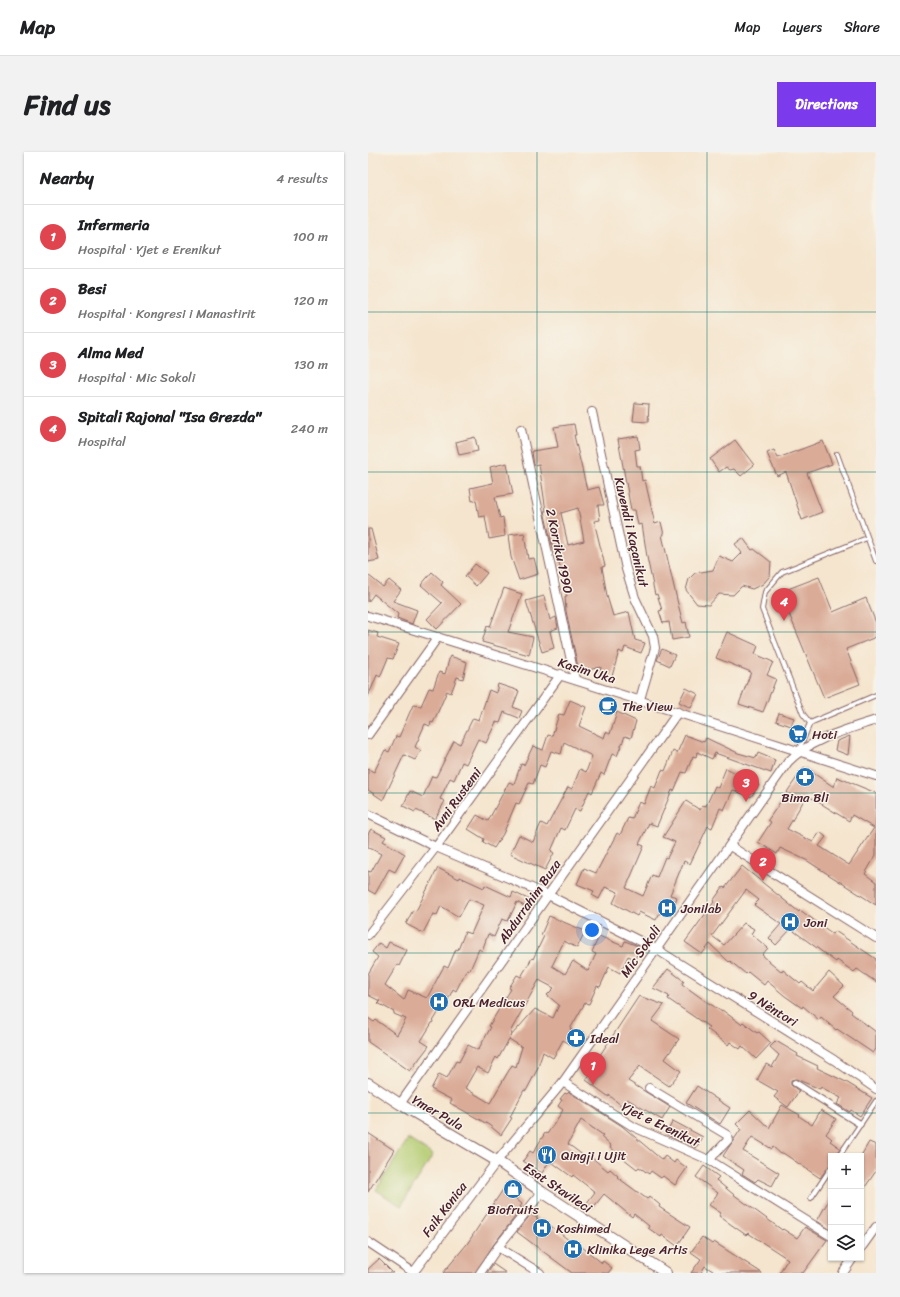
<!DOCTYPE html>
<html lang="en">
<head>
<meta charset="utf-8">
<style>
  body { margin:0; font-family:Sriracha,sans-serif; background:#f2f2f2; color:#202124 }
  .controls { position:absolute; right:12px; bottom:12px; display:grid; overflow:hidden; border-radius:0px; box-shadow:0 1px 3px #0004 }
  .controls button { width:36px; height:36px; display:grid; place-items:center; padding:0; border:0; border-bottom:1px solid #e0e0e0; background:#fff; color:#202124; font:20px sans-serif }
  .you { position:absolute; left:224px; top:778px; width:14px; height:14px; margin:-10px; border:3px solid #fff; border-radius:50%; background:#1a73e8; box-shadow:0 0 0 6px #1a73e833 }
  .badge { display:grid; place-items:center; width:26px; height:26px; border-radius:50%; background:#7c3aed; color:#fff; font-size:13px; font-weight:700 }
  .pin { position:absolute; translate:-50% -33px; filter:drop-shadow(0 1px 2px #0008) }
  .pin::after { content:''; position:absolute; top:21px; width:14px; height:12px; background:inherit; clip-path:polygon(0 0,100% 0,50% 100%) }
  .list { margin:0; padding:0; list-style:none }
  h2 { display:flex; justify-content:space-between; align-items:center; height:52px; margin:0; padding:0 16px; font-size:17px }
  h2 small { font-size:13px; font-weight:400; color:#757577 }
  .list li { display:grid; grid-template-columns:26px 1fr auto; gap:12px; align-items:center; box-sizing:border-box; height:64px; padding:0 16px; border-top:1px solid #e0e0e0 }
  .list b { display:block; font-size:15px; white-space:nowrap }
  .list p { margin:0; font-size:13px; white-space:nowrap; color:#757577 }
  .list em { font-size:13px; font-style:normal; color:#757577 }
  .icon { flex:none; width:22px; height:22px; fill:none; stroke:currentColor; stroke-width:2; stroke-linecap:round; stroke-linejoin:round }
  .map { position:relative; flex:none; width:508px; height:1121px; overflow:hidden; border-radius:0px }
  header { display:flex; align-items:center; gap:24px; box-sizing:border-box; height:56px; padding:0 20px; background:#fff; border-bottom:1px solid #e0e0e0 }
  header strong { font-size:19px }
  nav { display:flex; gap:22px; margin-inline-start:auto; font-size:14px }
  .intro { display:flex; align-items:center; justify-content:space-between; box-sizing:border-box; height:96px; padding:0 24px }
  h1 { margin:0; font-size:28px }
  .button { padding:10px 18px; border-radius:0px; background:#7c3aed; color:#fff; font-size:14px; font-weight:700 }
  main { display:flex; gap:24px; padding:0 24px }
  aside { flex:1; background:#fff; border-radius:0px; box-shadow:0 1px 3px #0004 }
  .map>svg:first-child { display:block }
  .green { fill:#b4cc71; stroke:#7f764e }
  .building { fill:#daac98; fill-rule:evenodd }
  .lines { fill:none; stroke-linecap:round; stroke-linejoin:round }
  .service-casing { stroke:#866464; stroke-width:6 }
  .pedestrian-casing { stroke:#866464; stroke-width:8 }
  .minor-casing { stroke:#866464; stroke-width:10 }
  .tertiary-casing { stroke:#866464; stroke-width:12 }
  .service { stroke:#fff; stroke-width:4 }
  .pedestrian { stroke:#fff; stroke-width:6 }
  .minor { stroke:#fff; stroke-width:8 }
  .tertiary { stroke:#fff; stroke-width:10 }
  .grid { fill:none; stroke:#0f766e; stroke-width:1; stroke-opacity:0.55 }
  .labels { text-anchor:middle; stroke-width:3; stroke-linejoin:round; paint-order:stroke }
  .street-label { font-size:13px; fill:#4a1f2b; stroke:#f7f3e8 }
  .poi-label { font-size:13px; fill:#4a1f2b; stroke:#f7f3e8; text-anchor:start }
</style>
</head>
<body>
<header>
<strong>Map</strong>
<nav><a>Map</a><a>Layers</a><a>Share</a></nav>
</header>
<div class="intro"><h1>Find us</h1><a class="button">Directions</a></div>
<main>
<aside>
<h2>Nearby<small>4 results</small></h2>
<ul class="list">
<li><span class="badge" style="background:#e0444e">1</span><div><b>Infermeria</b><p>Hospital · Yjet e Erenikut</p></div><em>100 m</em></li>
<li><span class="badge" style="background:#e0444e">2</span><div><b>Besi</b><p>Hospital · Kongresi i Manastirit</p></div><em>120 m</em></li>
<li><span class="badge" style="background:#e0444e">3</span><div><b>Alma Med</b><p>Hospital · Mic Sokoli</p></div><em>130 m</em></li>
<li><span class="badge" style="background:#e0444e">4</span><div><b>Spitali Rajonal &quot;Isa Grezda&quot;</b><p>Hospital</p></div><em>240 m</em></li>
</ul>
</aside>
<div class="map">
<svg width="508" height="1121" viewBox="0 0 508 1121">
  <rect width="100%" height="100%" fill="#f7f3e8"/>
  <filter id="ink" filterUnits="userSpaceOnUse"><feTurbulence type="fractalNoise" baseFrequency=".025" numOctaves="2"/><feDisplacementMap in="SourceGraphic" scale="8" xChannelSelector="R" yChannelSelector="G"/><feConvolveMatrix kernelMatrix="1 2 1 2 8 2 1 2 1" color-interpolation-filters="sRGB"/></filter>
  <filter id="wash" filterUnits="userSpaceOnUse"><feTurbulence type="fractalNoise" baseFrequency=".012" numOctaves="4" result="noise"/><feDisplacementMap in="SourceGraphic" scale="16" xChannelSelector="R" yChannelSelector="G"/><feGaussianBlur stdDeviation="0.9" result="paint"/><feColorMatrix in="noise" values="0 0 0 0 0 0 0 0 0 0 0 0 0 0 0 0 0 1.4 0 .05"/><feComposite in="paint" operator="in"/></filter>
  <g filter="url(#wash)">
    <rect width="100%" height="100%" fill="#f5e5ce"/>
    <path class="green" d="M40,987L65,1003L33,1054L8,1038Z"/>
    <g id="blocks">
      <g class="building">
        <path d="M267,251L281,252L280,270L265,269Z"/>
        <path d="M206,272L208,283H206L219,338L231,335L236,353H230L232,368L226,369L237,414L234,415L239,444L245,464L261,460L267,488L277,491L273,501L257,495L255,501L251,499L243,528L232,523L233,515L211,520L198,459L197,444H199L194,416H192L189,399H186L183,389L176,359H178L171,312L166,313L165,308L164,299L190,295L186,275ZM210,356L216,389L200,393L193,361Z"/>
        <path d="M270,284L272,297L267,298L269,314H272L274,329L277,328L287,372L293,370L296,383H294L310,452L315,471L318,470L321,485L304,488L301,470L295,471L291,459L294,458L289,442L287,443L279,405L274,372L270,373L267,358H263L250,287Z"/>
        <path d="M107,285L110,299L91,303L88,290Z"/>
        <path d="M367,288L386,313L373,324L366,317L362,318L358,315L351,320L342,307Z"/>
        <path d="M455,289L464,312L439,321L454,360L434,368L418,320L409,324L399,301L406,298L410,306Z"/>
        <path d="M139,311L145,342L127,345L132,366L135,365L137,384L121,387L117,364L111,365L108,348L104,349L102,336L125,331L122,315Z"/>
        <path d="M0,377H3L11,408L0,410Z"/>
        <path d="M156,381L160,407L166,406L170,422L151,428L143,405L140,383Z"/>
        <path d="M375,386L384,398L386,397L403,410L402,424L395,432L384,437L374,434L365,443L351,442L341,453L329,452L318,438L321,427L327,421L345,418L351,404L365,410L374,401L367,392Z"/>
        <path d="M107,412L119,421L108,434L97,424Z"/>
        <path d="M64,420L75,430L73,433L93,452L69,477L59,467L74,451L53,433Z"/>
        <path d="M0,423L15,435L21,428L33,438L25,449L49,458L44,472L29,466L30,462L6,442L0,450Z"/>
        <path d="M451,425L465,460L498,446L508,471V485L478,497L492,532L456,546L412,440Z"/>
        <path d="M136,436L154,442L140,480L165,485L161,503L114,490L119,474L122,475Z"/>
        <path d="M176,444L182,468L188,465L190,476L182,479L186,496L174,500L158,449Z"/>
        <path d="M0,478L10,481L9,485L31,492L25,507L20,506L12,525L9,523L0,545Z"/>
        <path d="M359,480L390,494L387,502L405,510L399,523L408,527L395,560L371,552L383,520L348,506Z"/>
        <path d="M294,497L307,503L302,514L289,508Z"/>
        <path d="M82,504L99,510L95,527L89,525L83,541L79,539L65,571L63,570L62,574L57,572L47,595L53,599L47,608L36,603L15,648L0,638V617L6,620L17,598L21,600L28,584L31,585L45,553L53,554L61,536L65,537L71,520L77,522Z"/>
        <path d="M130,532L151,539L145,555L154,559L151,566L136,560L132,571L128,570L118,591L110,587L98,612L94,610L86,628L82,626L72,647L77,649L67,667L48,658L47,660L35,654L42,639L55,645L64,624L68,625L86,589L92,592L105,566L111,568L121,538L128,541Z"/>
        <path d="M318,536L330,542L323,556L311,550Z"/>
        <path d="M202,548L218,555L211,574L236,586L238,580L242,582L249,560L268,569L263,586L257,584L249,604L244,602L236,623L233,621L224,641L221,639L212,659L207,657L197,678L193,676L183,699L186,701L177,718L142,702L151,683L165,690L173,671L179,674L200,635L204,637L212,617L218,620L224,604L196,590L193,602L183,599L177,615L172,613L165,632L161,631L151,652L148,651L135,682L126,696L115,690L116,687L100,677L109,663L120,669L141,630L146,632L153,612L156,613L165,594L175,598L180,583L184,584L191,562L196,563Z"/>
        <path d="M411,561L426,566L423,574L408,569Z"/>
        <path d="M317,583L336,590L338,586L370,601L388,606L390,601L407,608L403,621L347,601L344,607L329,600L328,605L325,604L318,621L314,620L306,639L304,638L289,674L281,671L271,692L276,694L258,736L275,744L284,723L289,725L297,705L299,706L307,690L295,685L318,649L332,658L335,653L338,654L347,634L350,636L358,616L391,633L383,645L365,638L356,658L352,656L344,676L340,674L322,712L316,709L302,743L309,745L306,754L297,751L288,768L271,760L269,764L245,751L250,740L237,735L231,747L224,743L226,739L209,732L216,716L228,721L249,681L252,683L260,666L264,667L271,650L276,652L283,634L287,636L294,618L297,619L305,599L309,601Z"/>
        <path d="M482,584L480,603L467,598L469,589Z"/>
        <path d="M436,615L466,635L469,625L508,641V703L497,722L508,730V753L438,708L412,696L409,702L390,690L403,670L400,668ZM439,643L481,669L484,663L506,676L481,713L451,694L458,685L452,680L445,690L419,677Z"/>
        <path d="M3,677L18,685L15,689L37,702L27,720L21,717L7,742L0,738V719L3,720L13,702L0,695V682Z"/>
        <path d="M374,714L431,760L432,758L465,782L467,779L508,807V830L489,817L486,820L469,808L468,810L423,777L408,793L401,786L413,772L386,753L391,748L378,738L344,784L356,793L376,771L386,777L383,782L400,796L394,803L414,820L415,818L432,832L434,830L445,839L461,820L476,834L466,844L484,859L483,861L508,880V897L505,901L469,877L468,878L453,865L451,868L435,854L434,856L417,844L399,829L396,833L380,820L378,822L362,809L361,810L342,792L334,802L317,790L346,750L345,749L355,735L357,736Z"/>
        <path d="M70,716L91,727L92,725L116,736L117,733L143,745L145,740L162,748L158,755L149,750L140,769L134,767L126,785L120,782L114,799L111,797L102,818L99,817L88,839L85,837L77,854L75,853L53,889L61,894L42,919L0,890V866L6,870L8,868L29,883L38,867L26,862V860L10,851L12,849L0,843V822L10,805L4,800L11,791L18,796L21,790L39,798L31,814L29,813L17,833L36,848L40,838L59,846L76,814L80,816L88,797L90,798L97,780L103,782L116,753L101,747L91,765L73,754L69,763L65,762L55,781L38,772L45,758L48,759Z"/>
        <path d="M181,764L217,779L209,796L196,789L184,814L197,822L205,809L220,819L228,802L224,800L231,784L255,794L257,789L272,795L267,807L260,804L252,821L241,815L232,835L229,834L221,852L217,851L202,877L214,884L207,895L195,888L185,906L175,900L169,918L158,939L156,938L142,965L144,966L133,983L121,973L82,951L84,948L63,937L71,922L79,926L88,909L91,910L100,893L110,898L123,875L121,874L143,837L141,836L149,823L153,825L164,806L165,807L176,784L173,783ZM171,828L186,836L179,843L191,853L185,866L167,857L142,885L144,881L142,880ZM141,887L154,895L148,915L144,913L122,951L97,936L109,915L120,921L128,905L130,907Z"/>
        <path d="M300,817L316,829L314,832L336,848L353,859L354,858L373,872L375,870L389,881L391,880L403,891L388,907L374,894L372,897L362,890L360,893L339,877L341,875L300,847L301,844L285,836Z"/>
        <path d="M271,844L296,853L284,869L311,887L297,907L313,919L301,934L272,914L260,929L302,955L294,968L259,947L255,955L241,943V945L218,928L231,911L228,909Z"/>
        <path d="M408,889L430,902L429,904L450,914L449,916L478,930L504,946L492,964L483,958L482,960L469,952L473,946L453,935L452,937L428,927L423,928V933L431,939L420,955L406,945L410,940L389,928L398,912L404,915L411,903L402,895Z"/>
        <path d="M329,934L362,956L352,972L318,951Z"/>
        <path d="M201,940L254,974L294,1008L297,1004L306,1011L308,1008L319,1016L307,1033L295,1024L293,1026L283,1019L281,1022L271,1015L269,1017L242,996L243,994L233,985L235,983L213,968L200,992L220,1007L222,1004L240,1019L242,1017L250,1024L249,1025L279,1047L281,1044L292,1053L291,1055L322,1075L309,1094L294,1083L293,1085L280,1076L281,1074L266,1062L264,1065L236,1042L224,1057L218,1052L227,1040L205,1023L204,1025L185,1011L181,1010L174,1021L155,1009L162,999L165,1001L177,981L179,982L186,972L195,958L190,954L194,948L192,947L197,941L199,942Z"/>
        <path d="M414,953L432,963L431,964L444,973L453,958L468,967L458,982L464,987L462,989L472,996L467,1004H463V1012L452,1026L415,1001L413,1002L405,995L404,997L384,985L375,999L411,1021L404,1034L390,1027L387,1030L374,1022L376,1018L355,1004L373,977L368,972L382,958L401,976Z"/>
        <path d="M305,969L335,985L328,996L314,988L313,990L298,982Z"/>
        <path d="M0,981L26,998L0,1040Z"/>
        <path d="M501,990L508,993V1019L493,1041V1004Z"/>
        <path d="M336,1014L351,1025L348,1028L365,1042L414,1078L415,1077L429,1086L437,1075L459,1088L435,1121H411L420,1107L380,1081L378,1083L351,1064L353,1061L341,1053L350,1041L328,1025Z"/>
        <path d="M140,1030L153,1038L148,1047L154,1052L152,1055L154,1056L126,1092L107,1121H75L99,1092Z"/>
        <path d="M463,1044V1078L449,1069Z"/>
        <path d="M163,1062L173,1069L174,1067L212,1097L214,1095L234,1111L235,1109L244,1116L240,1121H204L149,1080Z"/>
        <path d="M334,1085L344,1092L346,1090L394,1121H348L337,1114L333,1121H323L333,1107L323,1100Z"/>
        <path d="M11,1107L25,1121H0V1117Z"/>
        <path d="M125,1112L138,1121H119Z"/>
      </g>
    </g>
  </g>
  <g filter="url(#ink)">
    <use href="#blocks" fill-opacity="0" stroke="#866464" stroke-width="1"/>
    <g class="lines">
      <defs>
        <g id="service">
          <path d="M469,302L508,409"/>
          <path d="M442,571L508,543"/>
          <path d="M430,600L442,571L435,562L394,457L397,440L414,420L499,386"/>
          <path d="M471,1004L508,949"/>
          <path d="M443,1046L463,1016"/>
        </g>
        <path id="pedestrian" d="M427,931L492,972"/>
        <g id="minor">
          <path d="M224,260L258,417L267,446L285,484L287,496L272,547"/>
          <path d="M153,277L207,527"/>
          <path d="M0,464C170,515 339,570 508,624"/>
          <path d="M0,583L70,485"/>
          <path d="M0,662L68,695L180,743L288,797L466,908L508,937"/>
          <path d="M362,694L508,786"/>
          <path d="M0,783L68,695L193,522"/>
          <path d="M195,930L266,975L341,1008L463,1084"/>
          <path d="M281,936L359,983L360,988L341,1008"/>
          <path d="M32,952L310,560"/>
          <path d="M0,1090L45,1120"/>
          <path d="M130,1095L172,1121"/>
          <path d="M493,1096L508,1075"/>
          <path d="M45,1121L129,1009L195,930L420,610C442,587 478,578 508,568"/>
          <path d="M112,1121L130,1095L174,1040"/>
          <path d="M475,1121L485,1106"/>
        </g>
        <path id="tertiary" d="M0,931L32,952L129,1009L174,1040L298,1121"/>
      </defs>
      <use href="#service" class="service-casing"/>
      <use href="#pedestrian" class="pedestrian-casing"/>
      <use href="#minor" class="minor-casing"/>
      <use href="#tertiary" class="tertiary-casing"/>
      <use href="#service" class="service"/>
      <use href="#pedestrian" class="pedestrian"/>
      <use href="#minor" class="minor"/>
      <use href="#tertiary" class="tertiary"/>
    </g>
  </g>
  <path class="grid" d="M169,0V1121M339,0V1121M0,160H508M0,320H508M0,480H508M0,641H508M0,801H508M0,961H508"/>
  <defs>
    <symbol id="cafe-disc" viewBox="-11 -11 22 22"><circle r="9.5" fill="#1f6fb2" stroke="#f7f3e8"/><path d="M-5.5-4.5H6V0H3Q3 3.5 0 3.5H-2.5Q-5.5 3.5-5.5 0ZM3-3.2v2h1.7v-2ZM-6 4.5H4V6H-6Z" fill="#fff"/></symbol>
    <symbol id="supermarket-disc" viewBox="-11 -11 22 22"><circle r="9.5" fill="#1f6fb2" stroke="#f7f3e8"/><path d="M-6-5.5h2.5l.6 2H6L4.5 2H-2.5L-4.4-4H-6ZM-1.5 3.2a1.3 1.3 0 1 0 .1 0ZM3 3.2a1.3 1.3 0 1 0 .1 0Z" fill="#fff"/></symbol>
    <symbol id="pharmacy-disc" viewBox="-11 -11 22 22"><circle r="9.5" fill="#1f6fb2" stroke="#f7f3e8"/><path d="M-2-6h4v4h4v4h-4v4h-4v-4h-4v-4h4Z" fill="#fff"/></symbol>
    <symbol id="hospital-disc" viewBox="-11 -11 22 22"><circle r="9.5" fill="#1f6fb2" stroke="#f7f3e8"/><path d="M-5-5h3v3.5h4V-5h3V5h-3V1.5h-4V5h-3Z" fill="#fff"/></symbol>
    <symbol id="restaurant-disc" viewBox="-11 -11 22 22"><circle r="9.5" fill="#1f6fb2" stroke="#f7f3e8"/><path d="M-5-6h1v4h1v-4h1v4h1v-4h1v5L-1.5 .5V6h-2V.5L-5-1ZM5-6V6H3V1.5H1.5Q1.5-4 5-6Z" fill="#fff"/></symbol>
    <symbol id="shop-disc" viewBox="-11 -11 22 22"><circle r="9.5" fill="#1f6fb2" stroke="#f7f3e8"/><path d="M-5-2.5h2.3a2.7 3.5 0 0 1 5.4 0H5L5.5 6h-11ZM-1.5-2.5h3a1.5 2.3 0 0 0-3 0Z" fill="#fff"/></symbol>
  </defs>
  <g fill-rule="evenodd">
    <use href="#cafe-disc" x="229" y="543" width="22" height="22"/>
    <use href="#supermarket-disc" x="419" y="571" width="22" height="22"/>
    <use href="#pharmacy-disc" x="426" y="614" width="22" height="22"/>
    <use href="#hospital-disc" x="288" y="745" width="22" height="22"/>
    <use href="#hospital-disc" x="411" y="759" width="22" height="22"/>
    <use href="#hospital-disc" x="60" y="839" width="22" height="22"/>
    <use href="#pharmacy-disc" x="197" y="875" width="22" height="22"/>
    <use href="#restaurant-disc" x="168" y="992" width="22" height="22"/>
    <use href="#shop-disc" x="134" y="1026" width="22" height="22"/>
    <use href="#hospital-disc" x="163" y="1065" width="22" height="22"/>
    <use href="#hospital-disc" x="194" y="1086" width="22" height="22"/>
  </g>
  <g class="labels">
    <g class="street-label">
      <text transform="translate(264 380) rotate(77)" y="5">Kuvendi i Kaçanikut</text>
      <text transform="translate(192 399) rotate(78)" y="5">2 Korriku 1990</text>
      <text transform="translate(219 518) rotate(17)" y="5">Kasim Uka</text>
      <text transform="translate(88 647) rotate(-54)" y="5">Avni Rustemi</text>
      <text transform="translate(161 749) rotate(-55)" y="5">Abdurrahim Buza</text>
      <text transform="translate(272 799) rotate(-55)" y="5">Mic Sokoli</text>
      <text transform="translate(405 856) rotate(32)" y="5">9 Nëntori</text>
      <text transform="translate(70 960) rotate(30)" y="5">Ymer Pula</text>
      <text transform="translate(293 972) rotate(26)" y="5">Yjet e Erenikut</text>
      <text transform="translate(190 1035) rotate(34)" y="5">Esat Stavileci</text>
      <text transform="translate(76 1057) rotate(-53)" y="5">Faik Konica</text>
    </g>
    <g class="poi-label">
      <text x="254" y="559">The View</text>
      <text x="444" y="587">Hoti</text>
      <text x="437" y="650" text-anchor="middle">Bima Bli</text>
      <text x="313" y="761">Jonilab</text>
      <text x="436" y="775">Joni</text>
      <text x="85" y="855">ORL Medicus</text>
      <text x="222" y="891">Ideal</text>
      <text x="193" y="1008">Qingji i Ujit</text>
      <text x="145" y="1062" text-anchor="middle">Biofruits</text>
      <text x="188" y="1081">Koshimed</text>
      <text x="219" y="1102">Klinika Lege Artis</text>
    </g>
  </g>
</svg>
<div class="controls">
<button>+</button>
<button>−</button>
<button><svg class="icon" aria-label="layers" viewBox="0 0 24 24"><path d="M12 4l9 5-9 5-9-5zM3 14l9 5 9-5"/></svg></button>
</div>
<div class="you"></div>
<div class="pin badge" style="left:225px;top:933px;background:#e0444e">1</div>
<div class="pin badge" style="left:395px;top:729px;background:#e0444e">2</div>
<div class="pin badge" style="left:378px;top:650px;background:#e0444e">3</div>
<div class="pin badge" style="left:416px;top:469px;background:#e0444e">4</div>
</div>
</main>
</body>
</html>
